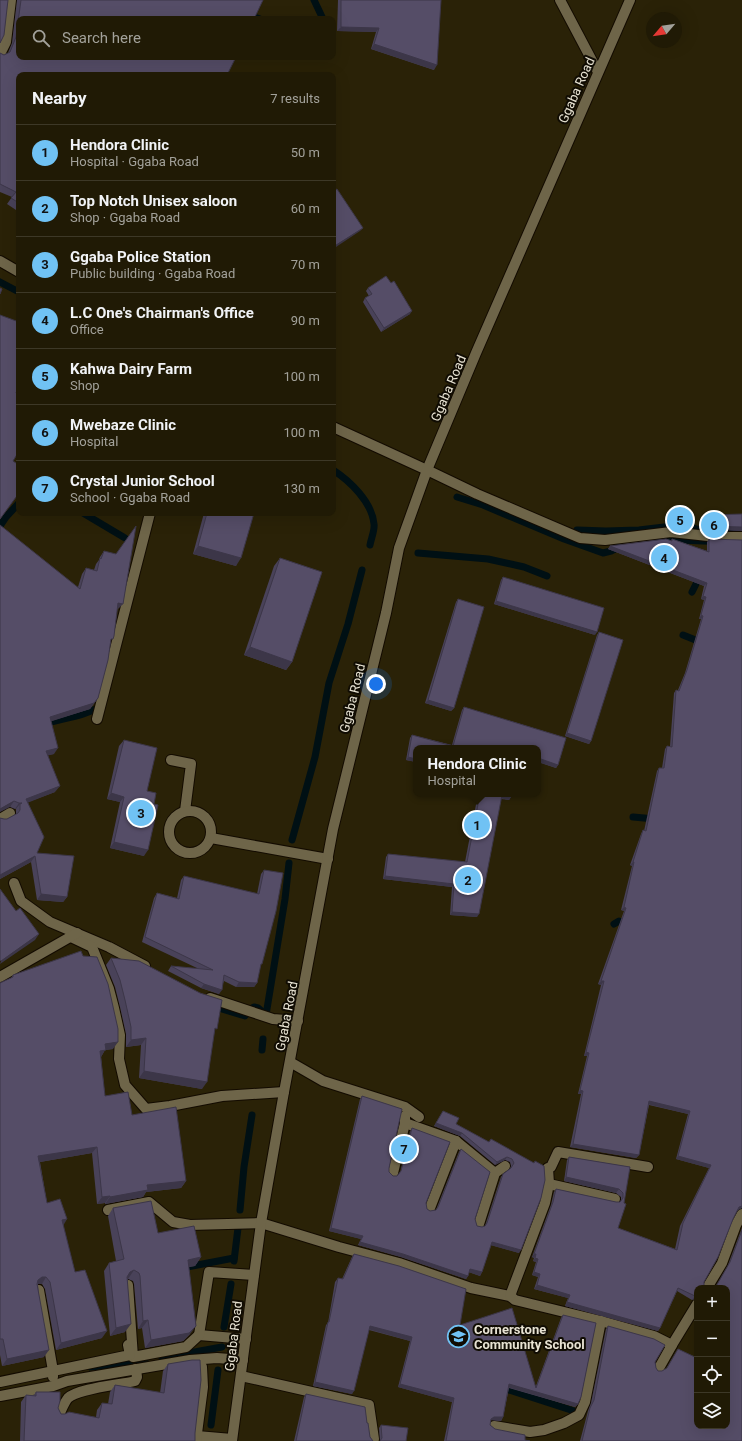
<!DOCTYPE html>
<html lang="en">
<head>
<meta charset="utf-8">
<style>
  body { margin:0; font-family:Roboto,sans-serif; background:#28230f; color:#f1f3f6 }
  .controls { position:absolute; right:12px; bottom:12px; display:grid; overflow:hidden; border-radius:8px; box-shadow:0 4px 16px #0002 }
  .controls button { width:36px; height:36px; display:grid; place-items:center; padding:0; border:0; border-bottom:1px solid #3d3827; background:#201a05; color:#f1f3f6; font:20px sans-serif }
  .compass { position:absolute; left:646px; top:12px; width:36px; height:36px; border-radius:50%; background:#201a05; box-shadow:0 4px 16px #0002; rotate:241deg }
  .you { position:absolute; left:376px; top:684px; width:14px; height:14px; margin:-10px; border:3px solid #fff; border-radius:50%; background:#1a73e8; box-shadow:0 0 0 6px #1a73e833 }
  .badge { display:grid; place-items:center; width:26px; height:26px; border-radius:50%; background:#70c2f4; color:#111; font-size:13px; font-weight:700 }
  .pin { position:absolute; translate:-50% -50%; border:2px solid #fff; box-shadow:0 1px 4px #0006 }
  .popup { position:absolute; left:413px; top:745px; width:128px; height:52px; box-sizing:border-box; display:grid; place-content:center; border-radius:8px; background:#201a05; filter:drop-shadow(0 1px 3px #0005); font-size:13px; white-space:nowrap; color:#a2a19a }
  .popup b { font-size:15px; color:#f1f3f6 }
  .popup::after { content:''; position:absolute; left:50%; top:100%; margin-left:-8px; border:8px solid transparent; border-top-color:#201a05 }
  .list { margin:0; padding:0; list-style:none }
  h2 { display:flex; justify-content:space-between; align-items:center; height:52px; margin:0; padding:0 16px; font-size:17px }
  h2 small { font-size:13px; font-weight:400; color:#a2a19a }
  .list li { display:grid; grid-template-columns:26px 1fr auto; gap:12px; align-items:center; box-sizing:border-box; height:56px; padding:0 16px; border-top:1px solid #3d3827 }
  .list b { display:block; font-size:15px; white-space:nowrap }
  .list p { margin:0; font-size:13px; white-space:nowrap; color:#a2a19a }
  .list em { font-size:13px; font-style:normal; color:#a2a19a }
  .icon { flex:none; width:22px; height:22px; fill:none; stroke:currentColor; stroke-width:2; stroke-linecap:round; stroke-linejoin:round }
  .map { position:relative; flex:none; width:742px; height:1441px; overflow:hidden }
  .search { position:absolute; background:#201a05; box-shadow:0 4px 16px #0002; left:16px; top:16px; width:320px; height:44px; display:flex; align-items:center; gap:10px; box-sizing:border-box; padding:0 14px; border-radius:8px; color:#a2a19a; font-size:15px }
  .panel { position:absolute; background:#201a05; box-shadow:0 4px 16px #0002; left:16px; top:72px; width:320px; height:444px; border-radius:8px }
  .map>svg:first-child { display:block }
  .lines { fill:none; stroke-linecap:round; stroke-linejoin:round }
  .stream { stroke:#001014; stroke-width:7 }
  .minor-casing { stroke:#130b00; stroke-width:12 }
  .minor { stroke:#6e6549; stroke-width:10 }
  .wall { fill:#494259 }
  .shaded-wall { fill:#3c3648 }
  .building { fill:#554d67; stroke:#3c3648 }
  .labels { text-anchor:middle; stroke-width:4; stroke-linejoin:round; paint-order:stroke }
  .street-label { font-size:13px; fill:#e8e3d3; stroke:#100c03 }
  .poi-label { font-size:13px; font-weight:bold; fill:#e8e3d3; stroke:#100c03; text-anchor:start }
</style>
</head>
<body>
<div class="map">
<svg width="742" height="1441" viewBox="0 0 742 1441">
  <rect width="100%" height="100%" fill="#2a2207"/>
  <g class="lines">
    <g class="stream">
      <path d="M314,0L323,19"/>
      <path d="M248,19V15L260,19"/>
      <path d="M0,282L19,292"/>
      <path d="M333,470C350,481 372,502 374,524C375,530 371,539 370,545"/>
      <path d="M457,497L483,505L564,539L603,553L611,551L619,547"/>
      <path d="M83,513L125,538"/>
      <path d="M0,526L6,517L19,503"/>
      <path d="M577,530L606,531L639,530L681,525L696,529L742,530"/>
      <path d="M657,541C677,538 697,542 717,541"/>
      <path d="M418,553L488,559L524,567L547,576"/>
      <path d="M692,592L700,576"/>
      <path d="M683,635L703,643"/>
      <path d="M44,724C62,718 85,717 102,705"/>
      <path d="M633,817L655,819"/>
      <path d="M292,840L315,757L329,683L348,624L362,570"/>
      <path d="M614,924L619,921L629,924"/>
      <path d="M212,1006L245,1016L248,1011L254,1007L258,1008L266,1015"/>
      <path d="M266,1015L285,899L289,863"/>
      <path d="M262,1050L263,1039"/>
      <path d="M240,1210L244,1167L252,1115"/>
      <path d="M234,1261L238,1228"/>
      <path d="M187,1267L234,1258"/>
      <path d="M224,1327L231,1284"/>
      <path d="M162,1358L222,1347"/>
      <path d="M91,1367L145,1361"/>
      <path d="M500,1387L574,1411"/>
      <path d="M211,1425L218,1370"/>
    </g>
    <defs>
      <g id="minor">
        <path d="M560,0L598,72"/>
        <path d="M0,54L6,42L11,0"/>
        <path d="M0,261L19,272"/>
        <path d="M333,427L427,470L477,494L580,538L605,540L671,532L717,537H742"/>
        <path d="M97,719L150,513"/>
        <path d="M171,760L191,764L185,811"/>
        <circle cx="190" cy="832" r="21"/>
        <path d="M0,819L10,813"/>
        <path d="M211,838L328,859"/>
        <path d="M14,883L21,901L50,922L109,947L145,966"/>
        <path d="M71,937L92,947L109,989L114,1008L120,1035L119,1059L125,1085L146,1109L170,1106L222,1096L284,1092"/>
        <path d="M0,977L77,933"/>
        <path d="M210,998L273,1019L298,1021"/>
        <path d="M290,1062L323,1081L405,1107L419,1117"/>
        <path d="M405,1123L456,1141L495,1173"/>
        <path d="M393,1173L405,1123V1116"/>
        <path d="M549,1184L615,1199"/>
        <path d="M430,1208L456,1141"/>
        <path d="M108,1210L149,1202L173,1222L190,1225L261,1223L339,1247L399,1263L471,1288L510,1296L515,1300L601,1321L654,1336L672,1345L697,1304"/>
        <path d="M479,1224L495,1173L505,1166"/>
        <path d="M128,1285L133,1357L186,1347L199,1335L246,1339"/>
        <path d="M707,1288L722,1263L736,1225L742,1214"/>
        <path d="M39,1290L53,1371V1377"/>
        <path d="M510,1296L545,1203L549,1184L548,1168L551,1167L558,1152L648,1167"/>
        <path d="M199,1335L209,1272L254,1275"/>
        <path d="M659,1368L672,1345"/>
        <path d="M241,1376L369,1405L374,1439"/>
        <path d="M0,1382L130,1355L128,1345"/>
        <path d="M0,1396L53,1386L67,1381L190,1360L217,1358L243,1360"/>
        <path d="M59,1415C62,1409 64,1403 68,1398C79,1388 119,1385 135,1381L137,1377L136,1369"/>
        <path d="M494,1426L530,1432L544,1430L564,1423L579,1415L585,1402L601,1321"/>
        <path d="M197,1436L232,1439"/>
        <path d="M196,1441L203,1387L202,1367L198,1360"/>
        <path d="M232,1441L261,1223L284,1092L333,829L386,613L399,548L427,470L476,353L630,0"/>
      </g>
    </defs>
    <use href="#minor" class="minor-casing"/>
    <use href="#minor" class="minor"/>
  </g>
  <g class="wall">
    <path d="M17,0H263L19,75V212L7,204L12,197L0,192V53L4,55L8,53L12,43Z"/>
    <path d="M338,0H441L434,70L371,49L376,32L337,31Z"/>
    <path d="M391,283L410,314L381,332L363,302L365,298L369,296L366,291L368,288Z"/>
    <path d="M204,513H254L236,566L193,554Z"/>
    <path d="M742,514V531L707,529V518L709,515Z"/>
    <path d="M672,539L707,551V542L709,539L742,1208L737,1210L733,1219L704,1282L697,1298L692,1300L677,1291L660,1328L658,1331L565,1306L568,1298L534,1289L538,1277L532,1275L536,1262L533,1261L534,1258L532,1257L551,1205L554,1192L556,1189L616,1202H620L621,1200V1197L616,1193L564,1181L567,1160L569,1157L630,1167L618,1228L675,1249L680,1226L709,1168L676,1159L688,1114L649,1105L639,1155L636,1158L570,1147L581,1094H578L587,1056H584L601,985L598,984L624,911L621,910L632,866L630,865L641,834L643,830L644,831L657,771L659,768H662L665,749L667,746H670L674,693L676,690H678L685,673L701,619H699L704,600L701,599L704,586L608,549L610,546L671,541Z"/>
    <path d="M104,551L118,609H117L98,698L90,709L51,721L54,754L48,755L55,792L28,802L37,853L67,897L63,902L37,900L31,862L0,879V818L4,819H7L16,814V809H15L10,807L82,574L86,568L94,570L96,564L99,560L100,557Z"/>
    <path d="M280,558L292,662L286,670L244,655L274,566Z"/>
    <path d="M503,577L595,635L494,604L501,580Z"/>
    <path d="M458,599L454,708L451,711L425,703L456,602Z"/>
    <path d="M599,632L591,741L589,744L565,736L597,635Z"/>
    <path d="M464,707L566,738L558,765L556,768L538,762V748H416V762L406,760L410,738L412,735L452,745L462,710Z"/>
    <path d="M124,740L147,791L144,856L110,848L120,802L107,799L119,746Z"/>
    <path d="M478,794H511V797L509,800L501,799L477,917L450,915L452,887L383,879L386,857L388,854L465,862Z"/>
    <path d="M264,870L260,967L257,983L254,987H236L224,981L219,994L201,988L168,971L171,966L199,969L142,942L154,898L157,893L177,898L181,880L184,876L257,894L261,874Z"/>
    <path d="M111,958L214,1033L202,1089L139,1078L141,1045L126,1047V1034L120,1007L115,987L106,965Z"/>
    <path d="M13,975L113,1049L105,1050L101,1057L105,1096L132,1115L186,1181L181,1188L146,1192L143,1197L105,1204V1203L97,1204L92,1153L40,1162L47,1203L63,1225L75,1272L102,1338L56,1350L45,1289L42,1284H38L44,1357L2,1366L0,1355V983L11,978Z"/>
    <path d="M362,1096L389,1168V1172L393,1176H397L400,1174L410,1132L412,1128L427,1209L430,1211L436,1210L459,1152L461,1149L475,1219L477,1226L482,1227L485,1226L501,1177L503,1174L510,1169L511,1166L510,1162L505,1160L495,1165L460,1136L434,1126L443,1111L456,1124L489,1142L534,1163L519,1253L491,1245L482,1272L480,1276L469,1272L468,1276L466,1279L401,1257L358,1245L361,1239L329,1231L360,1099Z"/>
    <path d="M113,1208L201,1257L195,1266L189,1267L190,1334L183,1341L145,1348L142,1328L138,1329L134,1284L133,1281L128,1279L125,1332L110,1336L104,1271L109,1263L116,1261L108,1216Z"/>
    <path d="M742,1228V1441H580L588,1411L591,1403L606,1329L608,1326L655,1362L656,1368L658,1371H662L666,1369L678,1349L697,1358V1357V1426L728,1265Z"/>
    <path d="M354,1254L460,1325L536,1386L561,1318L563,1315L578,1404L575,1407L509,1388L503,1417L501,1421L491,1420L490,1425L495,1429L525,1440L530,1441H444L452,1402L398,1387L410,1341L369,1330L352,1394L313,1386L326,1325L328,1323L335,1282L338,1278L342,1279L352,1257Z"/>
    <path d="M168,1364L195,1433V1441H20L21,1402L26,1395H34L36,1392L58,1408L61,1414L96,1417L97,1410L102,1403L108,1404L110,1392L115,1385L160,1393L163,1371Z"/>
    <path d="M306,1394L367,1423L370,1437L373,1441H294L304,1397Z"/>
    <path d="M381,1425L406,1441H380L379,1428Z"/>
  </g>
  <g class="shaded-wall">
    <path d="M341,27L379,28L376,32L337,31Z"/>
    <path d="M374,44L437,65L434,70L371,49Z"/>
    <path d="M363,228L360,231L333,249V247Z"/>
    <path d="M412,311L410,314L381,332L384,328Z"/>
    <path d="M709,526L742,527V531L707,529Z"/>
    <path d="M198,546L241,558L236,566L193,554Z"/>
    <path d="M610,546L707,583L704,586L608,549Z"/>
    <path d="M703,596L706,597L704,600L701,599Z"/>
    <path d="M496,601L597,632L595,635L494,604Z"/>
    <path d="M118,603L123,604L118,609H114Z"/>
    <path d="M701,615L703,616L701,619H699Z"/>
    <path d="M250,647L292,662L286,670L244,655Z"/>
    <path d="M98,698L90,709L46,723L50,717Z"/>
    <path d="M428,700L454,708L451,711L425,703Z"/>
    <path d="M567,733L591,741L589,744L565,736Z"/>
    <path d="M58,748L54,754L42,757L46,751Z"/>
    <path d="M408,757L416,759V762L406,760Z"/>
    <path d="M538,758L558,765L556,768L538,762Z"/>
    <path d="M60,786L55,792L22,805L26,799Z"/>
    <path d="M111,793L124,797L120,802L107,799Z"/>
    <path d="M502,795L511,797L509,800L500,798Z"/>
    <path d="M14,801L10,807L0,812V809Z"/>
    <path d="M19,803H22L20,804L16,809H15Z"/>
    <path d="M114,842L148,850L144,856L110,848Z"/>
    <path d="M35,856L31,862L0,879V875Z"/>
    <path d="M633,862H634L632,866L630,865Z"/>
    <path d="M385,876L454,884L452,887L383,879Z"/>
    <path d="M41,894L67,897L63,902L37,900Z"/>
    <path d="M624,907L626,908L624,911L621,910Z"/>
    <path d="M452,912L479,914L477,917L450,915Z"/>
    <path d="M39,934L35,940L0,964L1,961Z"/>
    <path d="M601,981H604L601,985L598,984Z"/>
    <path d="M239,982L257,983L254,987H236Z"/>
    <path d="M204,984L222,990L219,994L201,988Z"/>
    <path d="M146,1038L141,1045L126,1047L131,1040Z"/>
    <path d="M118,1042L113,1049L105,1050L101,1057L95,1058L105,1044Z"/>
    <path d="M586,1052L589,1053L587,1056H584Z"/>
    <path d="M144,1071L207,1082L202,1089L139,1078Z"/>
    <path d="M580,1090L583,1091L581,1094H578Z"/>
    <path d="M649,1101L690,1111L688,1114L647,1104Z"/>
    <path d="M436,1123L462,1133L460,1136L434,1126Z"/>
    <path d="M573,1144L639,1155L636,1158L570,1147Z"/>
    <path d="M97,1147L92,1153L34,1163L38,1156Z"/>
    <path d="M678,1156L711,1165L709,1168L676,1159Z"/>
    <path d="M507,1157L505,1160L495,1165L497,1162Z"/>
    <path d="M566,1177L619,1189L616,1193L564,1181Z"/>
    <path d="M186,1181L181,1188L146,1192L143,1197L105,1204L110,1197L147,1185Z"/>
    <path d="M110,1196L105,1203L97,1204L102,1197Z"/>
    <path d="M742,1206V1208L737,1211L739,1207Z"/>
    <path d="M67,1219L63,1226L62,1220Z"/>
    <path d="M331,1228L363,1236L361,1239L329,1231Z"/>
    <path d="M360,1242L403,1254L468,1276L466,1279L401,1257L358,1245Z"/>
    <path d="M492,1242L521,1250L519,1253L490,1245Z"/>
    <path d="M534,1254H536L534,1258L532,1257Z"/>
    <path d="M201,1257L195,1266L182,1268L188,1260Z"/>
    <path d="M535,1258L538,1259L536,1262L533,1261Z"/>
    <path d="M470,1269L482,1272L480,1276L468,1272Z"/>
    <path d="M134,1270L128,1279L124,1280L130,1272Z"/>
    <path d="M534,1272L540,1274L538,1277L532,1275Z"/>
    <path d="M42,1277H46L42,1284H38V1280Z"/>
    <path d="M537,1285L570,1295L568,1298L534,1289Z"/>
    <path d="M697,1295V1298L692,1300L695,1296Z"/>
    <path d="M567,1302L660,1328L658,1331L565,1306Z"/>
    <path d="M148,1320L142,1328L138,1329L143,1321Z"/>
    <path d="M131,1324L125,1332L110,1336L116,1328Z"/>
    <path d="M196,1326L190,1334L183,1341L145,1348L151,1340Z"/>
    <path d="M370,1326L412,1337L410,1341L368,1329Z"/>
    <path d="M107,1331L102,1338L56,1350L61,1343Z"/>
    <path d="M49,1350L44,1357L2,1366L7,1359Z"/>
    <path d="M315,1382L354,1391L352,1394L313,1386Z"/>
    <path d="M400,1384L454,1398L452,1402L398,1387Z"/>
    <path d="M509,1384L578,1404L575,1407L507,1387Z"/>
    <path d="M494,1417H503L501,1421L491,1420L489,1422L491,1419Z"/>
  </g>
  <g class="building">
    <path d="M0,0H8L4,35L0,43Z"/>
    <path d="M21,0H263L254,19H19V57H236L227,75H19V203L11,198L16,192L0,184V53L4,55L10,52L16,37Z"/>
    <path d="M341,0H441L437,65L374,44L379,28L341,27Z"/>
    <path d="M337,189L363,228L333,247V191Z"/>
    <path d="M386,276L391,283L394,281L412,311L384,328L365,298L372,294L368,288Z"/>
    <path d="M0,288L2,289L0,294Z"/>
    <path d="M0,315L19,322V384L16,393L19,394V451L13,461L19,465V493L0,519Z"/>
    <path d="M207,513H254L241,558L198,546Z"/>
    <path d="M742,514V527L709,526V515Z"/>
    <path d="M0,525L80,589L86,568L97,571L100,558L101,559L104,551L116,554L136,526L123,604L118,603L114,636L113,639H111L108,660L98,698L94,703L50,717L58,748L46,751L60,786L26,799L44,837L37,853L74,856L67,897L41,894L35,856L0,875V818L4,819H7L18,813L20,810V804L22,803H19L14,801L0,809Z"/>
    <path d="M666,539L672,541V539L709,552V539L742,540V1206L739,1207L733,1219L718,1257L704,1282V1288H697V1295L695,1296L678,1288L660,1328L567,1302L570,1295L537,1285L540,1274L534,1272L538,1259L535,1258L536,1254H534L553,1202L556,1189L616,1202H620L623,1198V1193L619,1189L566,1177L569,1157L630,1167L624,1203L626,1204L618,1228L677,1250L683,1223L711,1165L678,1156L690,1111L649,1101L639,1155L573,1144L583,1091L580,1090L589,1053L586,1052L604,981H601L626,908L624,907L634,862H633L643,830L646,831L659,768H664L667,746L672,747L676,690L679,691L687,670L703,616L701,615L706,597L703,596L707,583L610,546Z"/>
    <path d="M280,558L322,572L292,662L250,647Z"/>
    <path d="M503,577L604,608L597,632L496,601Z"/>
    <path d="M458,599L484,607L454,708L428,700Z"/>
    <path d="M599,632L623,640L591,741L567,733Z"/>
    <path d="M464,707L566,738L558,765L538,758V748H416V759L408,757L412,735L453,746Z"/>
    <path d="M124,740L157,748L147,791L156,793L154,804L158,805L148,850L114,842L124,797L111,793Z"/>
    <path d="M480,794H511V797L502,795L479,914L452,912L454,884L385,876L388,854L467,862Z"/>
    <path d="M264,870L283,873L276,911L262,964H261L257,983L239,982L224,975L222,990L204,984L171,966L213,970L145,937L157,893L179,899L184,876L259,894Z"/>
    <path d="M0,889L16,911L20,908L39,934L1,961L0,960Z"/>
    <path d="M81,951L83,956L97,957L108,984L118,1029V1042L105,1044L106,1050L100,1051L105,1096L128,1092L132,1115L176,1107L186,1181L147,1185L148,1190L110,1197V1196L102,1197L97,1147L38,1156L47,1203L60,1199L67,1219L62,1220L75,1272L85,1270L107,1331L61,1343L50,1282L46,1277H42L38,1280L37,1284L49,1350L7,1359L3,1339H0V983L13,977V975Z"/>
    <path d="M111,958L139,961L200,993L222,1000L217,1029L215,1028L207,1082L144,1071L146,1038L131,1040V1027L125,1000L120,980Z"/>
    <path d="M362,1096L402,1109L389,1168V1172L393,1176H397L401,1171L412,1128L450,1142L426,1203L427,1209L430,1211L436,1210L438,1207L461,1149L490,1172L475,1219L477,1226L482,1227L485,1226L487,1223L503,1174L511,1168L514,1163L512,1159L507,1157L497,1162L462,1133L436,1123L443,1111L459,1118L456,1124L489,1142L491,1139L534,1163L535,1161L544,1166L545,1180L541,1198L521,1250L492,1242L482,1272L470,1269L468,1276L403,1254L360,1242L363,1236L331,1228Z"/>
    <path d="M151,1201L158,1233L194,1226L201,1257L188,1260L196,1326L189,1333L151,1340L148,1320L143,1321L140,1276L139,1273L134,1270L130,1272L127,1277L131,1324L116,1328L109,1263L124,1259L113,1208Z"/>
    <path d="M742,1230V1441H582L590,1408L594,1400L608,1326L654,1339L665,1345L655,1362L656,1368L658,1371H662L667,1368L678,1349L697,1358V1426H727V1288H715L730,1262Z"/>
    <path d="M354,1254L399,1266L466,1289L460,1325L512,1308L536,1388L563,1315L596,1323L581,1397L578,1404L509,1384L503,1417H494L491,1419L490,1425L495,1429L525,1435V1440L530,1441H446L454,1398L400,1384L412,1337L370,1326L354,1391L315,1382L328,1322H329L338,1278L343,1279Z"/>
    <path d="M192,1360H200L201,1380L195,1433V1441H24L26,1395L36,1396V1392H60V1401L58,1408L61,1414H65L69,1412L99,1418L102,1403L112,1404L115,1385L164,1393L168,1364Z"/>
    <path d="M306,1394L365,1407L367,1423H368L370,1437L373,1441H296Z"/>
    <path d="M381,1425L408,1428L406,1441H380L382,1438Z"/>
  </g>
  <defs>
    <symbol id="school-ring" viewBox="-11 -11 22 22"><circle r="9.5" fill="#100c03" stroke="#70c2f4" stroke-width="1.5"/><path d="M0-5L7-2L0 1L-7-2ZM-4 1L0 2.5L4 1V4Q0 6-4 4Z" fill="#70c2f4"/></symbol>
  </defs>
  <g fill-rule="evenodd">
    <use href="#school-ring" x="446" y="1324" width="25" height="25"/>
  </g>
  <g class="labels">
    <g class="street-label">
      <text transform="translate(576 90) rotate(-66)" y="5">Ggaba Road</text>
      <text transform="translate(448 388) rotate(-67)" y="5">Ggaba Road</text>
      <text transform="translate(352 698) rotate(-76)" y="5">Ggaba Road</text>
      <text transform="translate(286 1016) rotate(-79)" y="5">Ggaba Road</text>
      <text transform="translate(233 1336) rotate(-83)" y="5">Ggaba Road</text>
    </g>
    <g class="poi-label">
      <text x="474" y="1334">Cornerstone<tspan x="474" dy="15">Community School</tspan></text>
    </g>
  </g>
</svg>
<div class="controls">
<button>+</button>
<button>−</button>
<button><svg class="icon" aria-label="locate" viewBox="0 0 24 24"><circle cx="12" cy="12" r="6"/><path d="M12 2v4M12 18v4M2 12h4M18 12h4"/></svg></button>
<button><svg class="icon" aria-label="layers" viewBox="0 0 24 24"><path d="M12 4l9 5-9 5-9-5zM3 14l9 5 9-5"/></svg></button>
</div>
<svg class="compass" viewBox="-18 -18 36 36"><path d="M0-13l5 13h-10z" fill="#e53935"/><path d="M0 13l5-13h-10z" fill="#a2a19a"/></svg>
<div class="you"></div>
<div class="pin badge" style="left:477px;top:825px">1</div>
<div class="popup"><b>Hendora Clinic</b>Hospital</div>
<div class="pin badge" style="left:468px;top:880px">2</div>
<div class="pin badge" style="left:141px;top:813px">3</div>
<div class="pin badge" style="left:664px;top:558px">4</div>
<div class="pin badge" style="left:680px;top:520px">5</div>
<div class="pin badge" style="left:714px;top:525px">6</div>
<div class="pin badge" style="left:404px;top:1149px">7</div>
<div class="search"><svg class="icon" aria-label="search" viewBox="0 0 24 24"><circle cx="10" cy="10" r="6"/><path d="M15 15l6 6"/></svg>Search here</div>
<section class="panel">
<h2>Nearby<small>7 results</small></h2>
<ul class="list">
<li><span class="badge">1</span><div><b>Hendora Clinic</b><p>Hospital · Ggaba Road</p></div><em>50 m</em></li>
<li><span class="badge">2</span><div><b>Top Notch Unisex saloon</b><p>Shop · Ggaba Road</p></div><em>60 m</em></li>
<li><span class="badge">3</span><div><b>Ggaba Police Station</b><p>Public building · Ggaba Road</p></div><em>70 m</em></li>
<li><span class="badge">4</span><div><b>L.C One's Chairman's Office</b><p>Office</p></div><em>90 m</em></li>
<li><span class="badge">5</span><div><b>Kahwa Dairy Farm</b><p>Shop</p></div><em>100 m</em></li>
<li><span class="badge">6</span><div><b>Mwebaze Clinic</b><p>Hospital</p></div><em>100 m</em></li>
<li><span class="badge">7</span><div><b>Crystal Junior School</b><p>School · Ggaba Road</p></div><em>130 m</em></li>
</ul>
</section>
</div>
</body>
</html>
